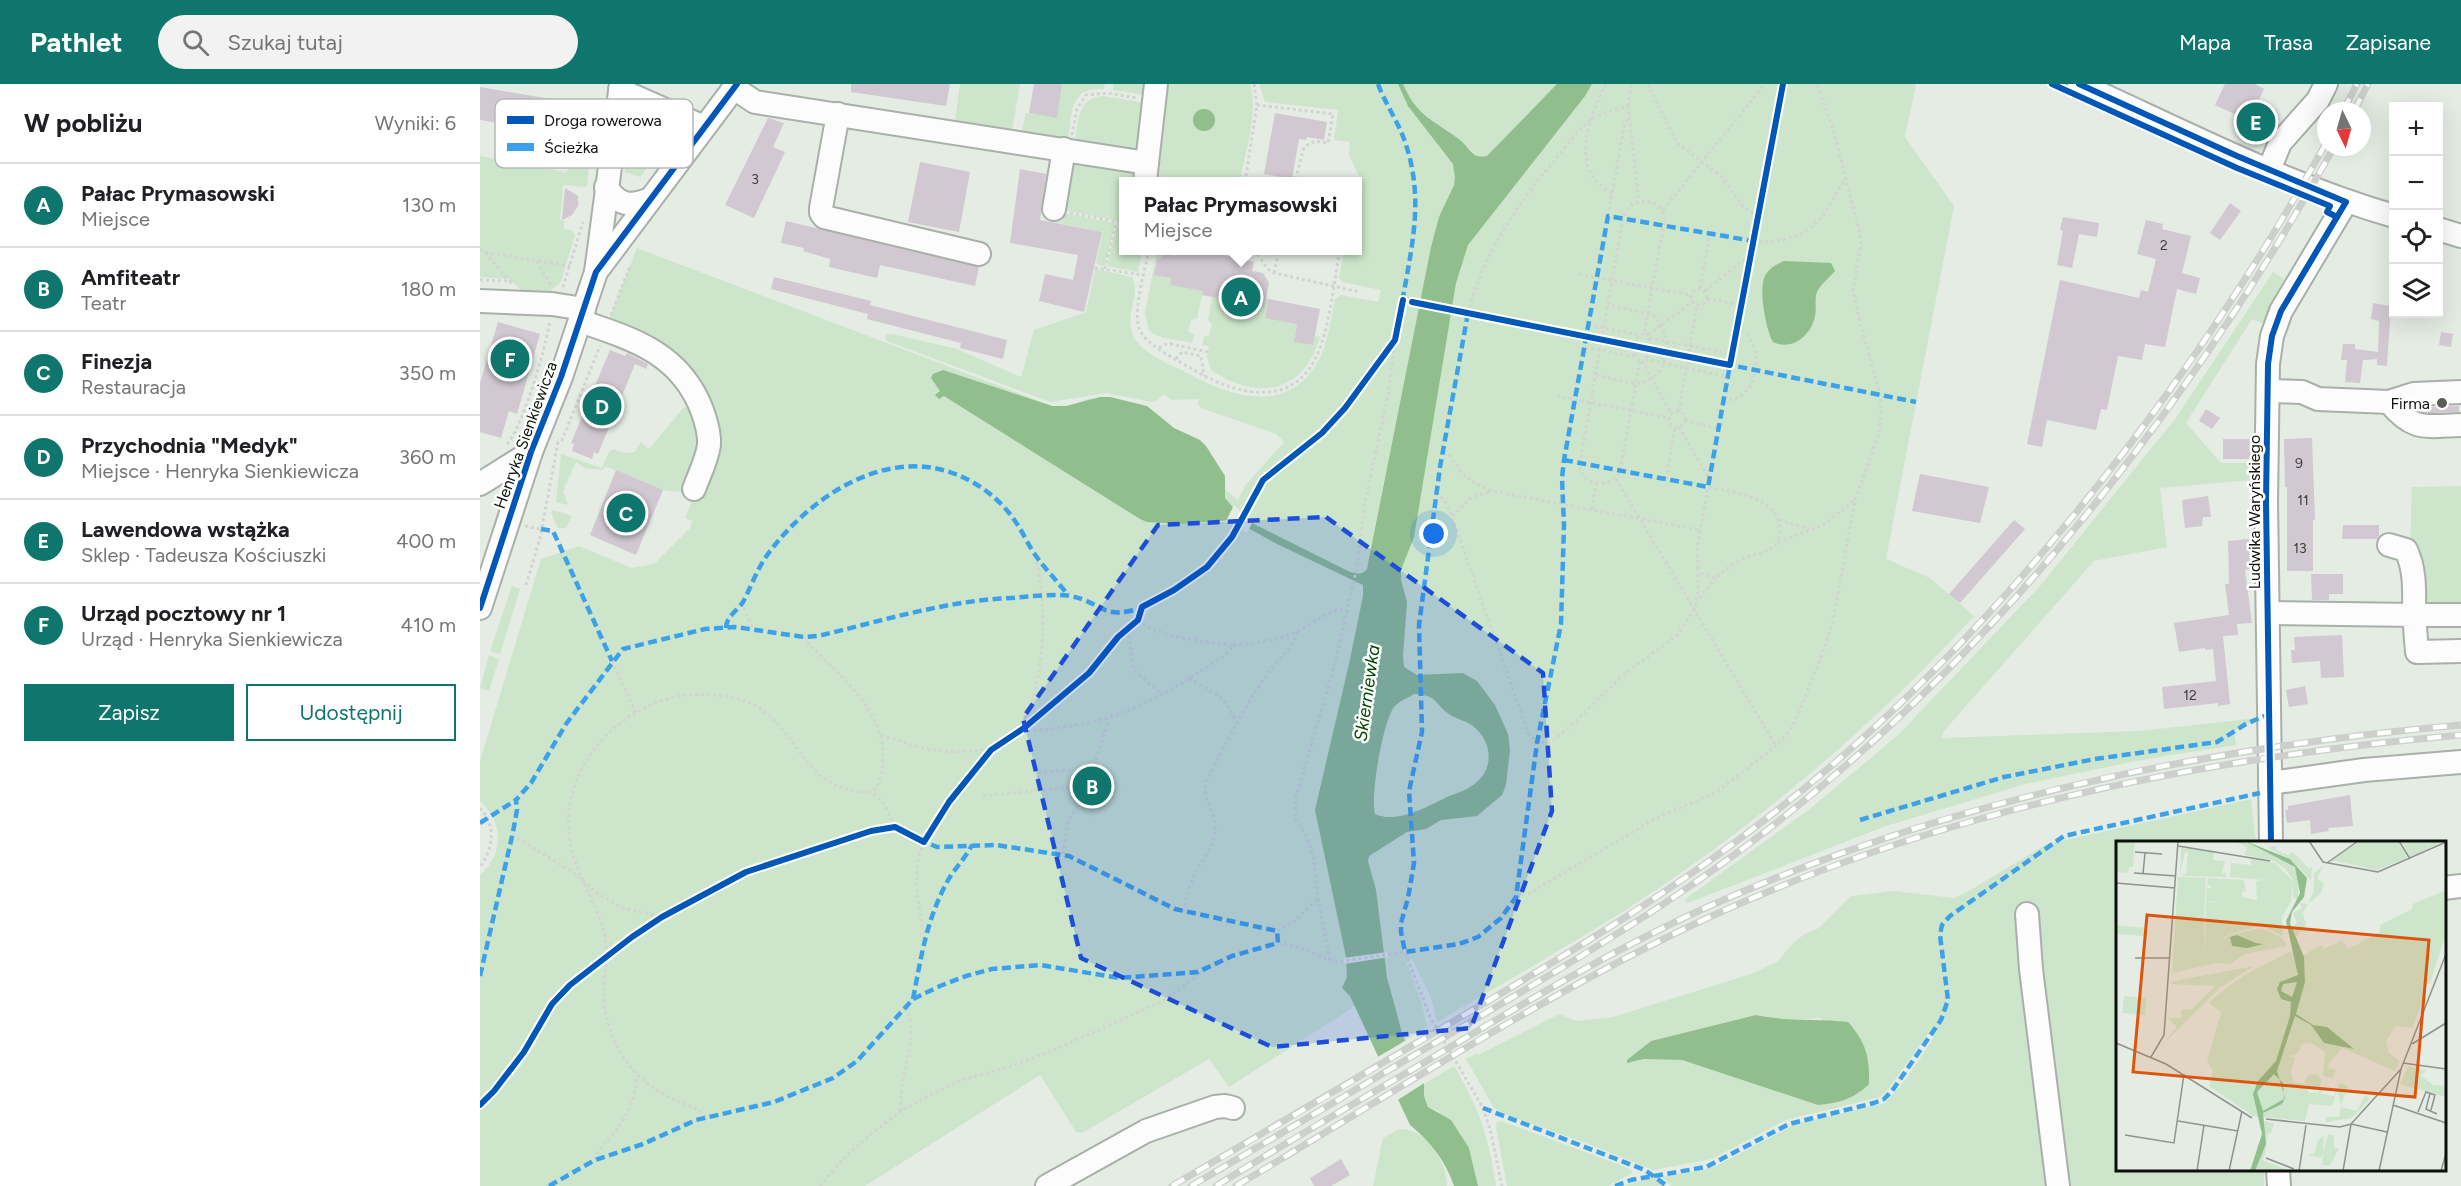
<!DOCTYPE html>
<html lang="pl">
<head>
<meta charset="utf-8">
<style>
  body { margin:0; font-family:Figtree,sans-serif; background:#f2f2f2; color:#202124 }
  .controls { position:absolute; right:18px; top:18px; display:grid; overflow:hidden; border-radius:0px; box-shadow:0 6px 24px #0002 }
  .controls button { width:54px; height:54px; display:grid; place-items:center; padding:0; border:0; border-bottom:2px solid #e0e0e0; background:#fff; color:#202124; font:30px sans-serif }
  .compass { position:absolute; left:1837px; top:18px; width:54px; height:54px; border-radius:50%; background:#fff; box-shadow:0 6px 24px #0002; rotate:175deg }
  .you { position:absolute; left:954px; top:450px; width:21px; height:21px; margin:-15px; border:4px solid #fff; border-radius:50%; background:#1a73e8; box-shadow:0 0 0 9px #1a73e833 }
  .badge { display:grid; place-items:center; width:39px; height:39px; border-radius:50%; background:#0f766e; color:#fff; font-size:20px; font-weight:700 }
  .pin { position:absolute; translate:-50% -50%; border:3px solid #fff; box-shadow:0 2px 6px #0006 }
  .popup { position:absolute; left:639px; top:93px; width:243px; height:78px; box-sizing:border-box; display:grid; place-content:center; border-radius:0px; background:#fff; filter:drop-shadow(0 2px 4px #0005); font-size:20px; white-space:nowrap; color:#757577 }
  .popup b { font-size:22px; color:#202124 }
  .popup::after { content:''; position:absolute; left:50%; top:100%; margin-left:-12px; border:12px solid transparent; border-top-color:#fff }
  .list { margin:0; padding:0; list-style:none }
  h2 { display:flex; justify-content:space-between; align-items:center; height:78px; margin:0; padding:0 24px; font-size:26px }
  h2 small { font-size:20px; font-weight:400; color:#757577 }
  .list li { display:grid; grid-template-columns:39px 1fr auto; gap:18px; align-items:center; box-sizing:border-box; height:84px; padding:0 24px; border-top:2px solid #e0e0e0 }
  .list b { display:block; font-size:22px; white-space:nowrap }
  .list p { margin:0; font-size:20px; white-space:nowrap; color:#757577 }
  .list em { font-size:20px; font-style:normal; color:#757577 }
  .actions { display:flex; gap:12px; padding:18px 24px }
  .actions a { flex:1; padding:14px 0; border:2px solid #0f766e; border-radius:0px; text-align:center; font-size:21px; color:#0f766e }
  .actions .main { background:#0f766e; color:#fff }
  .icon { flex:none; width:33px; height:33px; fill:none; stroke:currentColor; stroke-width:2; stroke-linecap:round; stroke-linejoin:round }
  .map { position:relative; flex:none; width:1981px; height:1102px; overflow:hidden }
  header { display:flex; align-items:center; gap:36px; box-sizing:border-box; height:84px; padding:0 30px; background:#0f766e; color:#fff }
  header strong { font-size:28px }
  nav { display:flex; gap:33px; margin-inline-start:auto; font-size:21px }
  .search { width:420px; height:54px; background:#f2f2f2; display:flex; align-items:center; gap:15px; box-sizing:border-box; padding:0 21px; border-radius:33px; color:#757577; font-size:22px }
  main { display:flex }
  aside { flex:1; background:#fff }
  .map>svg:first-child { display:block }
  .green { fill:#cde6cb; fill-rule:evenodd }
  .water { fill:#90be8c; fill-rule:evenodd }
  .pier { fill:#e4ece4 }
  .building { fill:#d1c8d1 }
  .lines { fill:none; stroke-linecap:round; stroke-linejoin:round }
  .minor-casing { stroke:#a9afa9; stroke-width:26 }
  .path { stroke:#d2d4d2; stroke-width:3; stroke-dasharray:3 3; stroke-linecap:butt }
  .minor { stroke:#fbfcfb; stroke-width:22 }
  .rail-casing { stroke:#cccfcc; stroke-width:7 }
  .rail { stroke:#fff; stroke-width:4.5; stroke-dasharray:14; stroke-linecap:butt }
  .quiet { stroke:#3ca1e9; stroke-width:4.5; stroke-dasharray:9 4.5; stroke-linecap:butt }
  .cycleway-casing { stroke:#fff; stroke-width:10 }
  .cycleway { stroke:#0057b8; stroke-width:6 }
  .marked { fill:#1d4ed8; fill-opacity:0.2; stroke:#1d4ed8; stroke-width:4.5; stroke-dasharray:12 8; stroke-linejoin:round }
  .poi-dot { fill:#585d57; stroke:#fff; stroke-width:2 }
  .labels { text-anchor:middle; stroke-width:5; stroke-linejoin:round; paint-order:stroke }
  .number-label { font-size:14px; fill:#3d3e3c }
  .poi-label { font-size:16px; fill:#0c100b; stroke:#fff; text-anchor:end }
  .street-label { font-size:16px; fill:#0c100b; stroke:#fff }
  .water-label { font-size:18px; font-style:italic; fill:#014801; stroke:#fff }
  .inset-road { fill:none; stroke:#8e948d; stroke-width:1.5 }
  .view { fill:#dd550c; fill-opacity:0.15; stroke:#dd550c; stroke-width:3 }
  .inset-edge { fill:none; stroke:#0c100b; stroke-width:3 }
  .key { fill:#fff; stroke:#b6b7b6; stroke-width:1.5 }
  .key-label { font-size:16px; fill:#0c100b }
</style>
</head>
<body>
<header>
<strong>Pathlet</strong>
<div class="search"><svg class="icon" aria-label="search" viewBox="0 0 24 24"><circle cx="10" cy="10" r="6"/><path d="M15 15l6 6"/></svg>Szukaj tutaj</div>
<nav><a>Mapa</a><a>Trasa</a><a>Zapisane</a></nav>
</header>
<main>
<aside>
<h2>W pobliżu<small>Wyniki: 6</small></h2>
<ul class="list">
<li><span class="badge">A</span><div><b>Pałac Prymasowski</b><p>Miejsce</p></div><em>130 m</em></li>
<li><span class="badge">B</span><div><b>Amfiteatr</b><p>Teatr</p></div><em>180 m</em></li>
<li><span class="badge">C</span><div><b>Finezja</b><p>Restauracja</p></div><em>350 m</em></li>
<li><span class="badge">D</span><div><b>Przychodnia &quot;Medyk&quot;</b><p>Miejsce · Henryka Sienkiewicza</p></div><em>360 m</em></li>
<li><span class="badge">E</span><div><b>Lawendowa wstążka</b><p>Sklep · Tadeusza Kościuszki</p></div><em>400 m</em></li>
<li><span class="badge">F</span><div><b>Urząd pocztowy nr 1</b><p>Urząd · Henryka Sienkiewicza</p></div><em>410 m</em></li>
</ul>
<div class="actions"><a class="main">Zapisz</a><a>Udostępnij</a></div>
</aside>
<div class="map">
<svg width="1981" height="1102" viewBox="0 0 1981 1102">
  <rect width="100%" height="100%" fill="#e4ece4"/>
  <g class="green">
    <path d="M480,0H540L532,47L475,36Z"/>
    <path d="M582,0H625L624,5C590,1 592,30 588,55L542,48L546,29L577,33Z"/>
    <path d="M634,0H668L666,11L633,6Z"/>
    <path d="M685,0H770C779,27 765,69 760,97H693L675,90Z"/>
    <path d="M779,0H1436L1425,53L1474,122L1406,475L1450,494L1494,532C1409,625 1315,708 1212,781C1131,839 1043,887 957,938L951,913L932,875L926,877L942,920L947,943L925,957L913,918L906,883L872,924L749,1003L729,975L602,1049L596,1048L560,991L385,1102H0V791C25,769 23,738 0,717V677L61,475L99,462L152,484L174,480L210,444L212,437L205,434L233,368L210,290L127,241L157,164L583,326L610,314L639,319L758,416L765,402L804,358L796,350L721,324L718,320L719,315L692,316L683,310L678,316L671,318L626,309L570,318L407,257L405,254L407,250H412L477,265L541,293L554,246L606,228L615,185L652,193C662,211 642,233 655,255C665,271 692,281 709,290C756,316 815,331 842,269C849,252 851,233 855,215L861,211L898,218L901,206L862,198L859,194L864,167L878,166L879,93L869,71L870,58L854,56L858,26L785,18Z"/>
    <path d="M623,12L665,19L657,66L595,56C599,35 598,14 623,12Z"/>
    <path d="M157,40L183,51L186,59L160,93L145,88L150,44Z"/>
    <path d="M0,72L85,88L99,77L109,82L107,103L83,101L80,136L84,137V145L91,146L95,151L81,198L70,207L41,206L30,195L0,193Z"/>
    <path d="M590,77L653,86L652,97L644,98V138L579,125Z"/>
    <path d="M578,128L635,139L625,182L616,180L623,148L568,137Z"/>
    <path d="M637,140L644,141V166L662,167L658,188L627,182Z"/>
    <path d="M677,167H697L696,172L685,170L681,173L679,179H676L674,191L692,192L691,201L723,207L717,235L711,236L708,247L714,251L712,259C697,254 679,257 668,245L665,229Z"/>
    <path d="M1793,188L1804,195L1784,240L1772,235L1706,339L1741,379H1774V396L1680,404L1687,463L1614,477L1464,647L1462,654L1659,647L1778,634L1754,647L1756,661L1672,674L1549,699L1406,742L1208,819L1204,816L1331,724L1419,650L1560,502L1695,335Z"/>
    <path d="M733,209L745,216L765,220L778,213L789,215L785,233L817,240L814,257L832,261L835,252L840,253C824,310 776,317 731,286L727,273L729,262L722,261L724,253L729,251L732,241L728,236Z"/>
    <path d="M204,323L210,324L223,343L210,402L199,408L183,406L125,382L123,386L105,384L96,378L83,407L88,421L76,418L81,370L122,384L129,368L133,365L144,369L155,368L161,358L169,365Z"/>
    <path d="M1981,402V525L1939,524L1930,463L1932,403Z"/>
    <path d="M73,426L92,432L86,444H78L71,429Z"/>
    <path d="M32,502L40,505L20,570L10,567Z"/>
    <path d="M9,571L19,575L9,607L0,604Z"/>
    <path d="M1771,715L1776,758H1638V1086H1784V1102H1192L1182,1093L1220,1087L1238,1081L1310,1043L1322,1039L1405,1019L1427,994L1454,953L1448,950L1408,1005L1400,1013L1306,1036L1232,1075L1173,1086L1111,1061L1022,1029L1014,1024L986,975L997,969L998,971L1079,930L1096,937L1133,933L1271,890L1297,878L1314,858L1326,849L1339,844L1371,812L1414,807L1474,814L1489,807L1567,760ZM1276,931L1299,936L1342,934L1338,1021L1202,976L1164,975L1151,979L1171,957Z"/>
    <path d="M974,982C999,1023 1009,1054 1016,1102H998L989,1064L958,1027L949,1023L944,1012V1000Z"/>
    <path d="M1021,1037L1143,1082L1151,1086L1152,1089L1128,1102H1027L1016,1043L1017,1038Z"/>
    <path d="M919,1045C947,1044 966,1076 967,1102H893L903,1054Z"/>
    <path d="M1174,1094L1184,1102H1141Z"/>
  </g>
  <g class="water">
    <path d="M918,0H923C937,33 954,36 980,56C990,64 992,76 1007,72L1077,0H1112L1105,12L988,161L976,199L934,453L921,486V496L927,518L923,572L924,583L937,591L983,589L997,597L1015,621L1028,650L1030,666L1026,701L1022,711L997,732L961,736L946,745L927,748L889,772L888,777L896,806L907,893L922,949L944,1000V1012L948,1023L971,1036L989,1064L998,1102H974C965,1076 951,1058 930,1041L870,912L862,904L867,893L866,873L835,726L869,580L883,512V501L797,460L753,436L700,440L667,438L660,435L464,312L459,315L455,311L460,307L451,294L453,290L463,286L572,322H586L620,313H630L667,322L694,344L720,356L726,362L745,392V414L755,426L772,439L870,488C878,490 882,491 887,485L951,163L959,133L974,101L975,94L973,80L928,22ZM934,610C959,611 954,621 972,632C979,636 987,637 993,642C1014,659 1015,688 990,703C983,708 973,710 965,714C946,723 917,740 895,730C890,711 903,638 914,623C919,617 928,614 934,610Z"/>
    <circle cx="724" cy="36" r="11"/>
    <path d="M1304,177L1351,179L1355,187C1350,193 1340,201 1337,208C1334,216 1337,225 1335,232C1331,252 1312,267 1293,258C1286,246 1278,204 1285,192C1290,183 1296,181 1304,177Z"/>
    <path d="M1276,931C1307,938 1337,934 1368,938C1386,958 1390,974 1389,1000C1374,1015 1359,1019 1338,1021L1202,976L1164,975L1147,979V976L1171,957Z"/>
  </g>
  <g class="pier">
    <path d="M938,214L974,221V230L936,223Z"/>
    <path d="M754,421L773,437L767,449L752,439H745Z"/>
    <path d="M908,868L909,873L864,880L863,874Z"/>
    <path d="M928,955L946,998L916,1017L896,974Z"/>
  </g>
  <g class="building">
    <path d="M371,0H470L466,22L371,8Z"/>
    <path d="M554,0H582L577,34L549,29Z"/>
    <path d="M1745,0H1775L1784,5L1769,37L1735,21Z"/>
    <path d="M0,3L105,21L100,53L0,36Z"/>
    <path d="M795,29L847,38L844,56L827,53L826,56L819,55L812,95L784,90Z"/>
    <path d="M288,34L304,39L293,63L305,68L274,134L245,121Z"/>
    <path d="M440,78L490,88L479,148L428,138Z"/>
    <path d="M540,85L566,90L560,136L622,148L604,228L559,217L565,190L593,196L598,171L530,159Z"/>
    <path d="M85,104L98,112V122L92,131L82,136Z"/>
    <path d="M1750,119L1761,127L1740,156L1730,149Z"/>
    <path d="M1583,133L1619,139L1617,153L1599,150L1592,184L1577,181L1583,147L1580,146Z"/>
    <path d="M1666,136L1683,140L1682,145L1711,152L1702,189L1720,194L1716,210L1697,205L1685,263L1665,260L1662,276L1638,272L1627,326L1621,325L1616,346L1567,336L1562,363L1547,360L1580,196L1659,214L1661,206L1668,208L1676,175L1657,170Z"/>
    <path d="M306,137L499,183L495,202L400,181L397,194L349,183L350,175L323,167L324,164L301,159Z"/>
    <path d="M697,166H721L774,178L772,187L783,189L789,199L784,224L722,211L723,207L690,201L691,194L674,191L677,176L685,170L696,172Z"/>
    <path d="M294,193L391,217L390,221L527,256L523,275L480,264L481,259L387,235L388,230L291,205Z"/>
    <path d="M789,215L840,225L833,261L814,258L817,240L785,234Z"/>
    <path d="M1893,219L1911,222L1907,282L1897,281V275L1883,276L1880,299L1865,298L1867,276H1861L1863,260H1875V265L1898,268L1899,237L1891,235Z"/>
    <path d="M18,238L60,250L37,330L29,327L21,354L0,348V299Z"/>
    <path d="M1961,248L1973,250L1971,263L1959,261Z"/>
    <path d="M130,266L145,272L147,269L168,280L166,285L155,280L118,370L114,368L112,375L92,367L94,360L91,359Z"/>
    <path d="M1979,322V328L1950,329L1935,324Z"/>
    <path d="M1726,325L1740,334L1732,345L1719,337Z"/>
    <path d="M1832,354L1835,436H1833V487H1807V403H1805L1804,355Z"/>
    <rect x="1743" y="355" width="30" height="20"/>
    <path d="M136,386L183,406L156,471L110,451Z"/>
    <path d="M1440,390L1509,403L1500,439L1432,427Z"/>
    <path d="M1728,412L1731,433H1723L1722,442L1705,444L1702,416Z"/>
    <path d="M1534,436L1545,445L1480,519L1469,510Z"/>
    <path d="M1863,441H1899V452L1897,455H1862Z"/>
    <path d="M1769,455L1770,485L1765,486L1772,539L1757,540L1758,551L1743,552L1750,620L1738,622V619L1684,625L1682,603L1736,597L1733,565L1725,566V564L1699,568L1694,539L1749,531L1745,500H1749L1748,457Z"/>
    <path d="M1831,490H1863V510H1849V516H1832Z"/>
    <path d="M1862,551L1864,593L1841,594L1840,577L1812,579L1811,566H1815L1814,553Z"/>
    <path d="M1825,602L1828,620L1809,623L1806,606Z"/>
    <path d="M1870,711L1873,742L1848,744L1849,747L1831,750L1830,736L1807,739L1805,726H1808V722Z"/>
    <path d="M861,1075L870,1091L851,1102H834L830,1094Z"/>
  </g>
  <g class="lines">
    <defs>
      <g id="minor">
        <path d="M1599,0C1703,47 1804,100 1914,132"/>
        <path d="M254,4L275,18L667,79L665,98"/>
        <path d="M140,6L224,43"/>
        <path d="M358,30L341,124V129L344,133L499,170"/>
        <path d="M667,79L676,0"/>
        <path d="M1789,86L1800,59L1838,16L1846,0"/>
        <path d="M126,103C139,122 150,123 170,115"/>
        <path d="M574,125L584,65"/>
        <path d="M1958,145L1981,152"/>
        <path d="M116,188L257,0"/>
        <path d="M0,217L72,220L104,225"/>
        <path d="M100,237C153,255 200,269 222,326C226,337 230,349 229,361C227,376 219,391 214,405"/>
        <path d="M1788,307L1822,308L1838,315L1909,318L1934,310L1981,308"/>
        <path d="M1909,318C1933,348 1946,342 1981,341"/>
        <path d="M0,400L51,368"/>
        <path d="M1909,461L1926,466C1936,487 1934,509 1934,531H1981"/>
        <path d="M0,524L51,368L81,293L116,188L141,0"/>
        <path d="M1788,529L1934,531L1937,568L1981,567"/>
        <path d="M1790,699L1884,686L1981,678"/>
        <path d="M1791,758L1786,417L1788,280L1792,252L1801,227L1866,118"/>
        <path d="M1964,804L1981,802"/>
        <path d="M1547,830L1551,885L1578,1102"/>
        <path d="M1798,1086L1799,1102"/>
        <path d="M567,1102L666,1047L735,1023L745,1022L753,1024"/>
      </g>
    </defs>
    <use href="#minor" class="minor-casing"/>
    <g class="path">
      <path d="M1126,0C1109,32 1087,89 1133,109"/>
      <path d="M1168,0L1197,59L1241,92L1264,124L1278,132"/>
      <path d="M777,21L853,30L848,59L835,57L824,63L815,98"/>
      <path d="M1148,22L1151,0"/>
      <path d="M155,37L189,52V59"/>
      <path d="M592,51L597,25L606,11L628,9L657,14"/>
      <path d="M1767,56L1774,42"/>
      <path d="M765,98L777,21L774,0"/>
      <path d="M1183,126L1285,0"/>
      <path d="M590,129L644,139"/>
      <path d="M1128,132L1145,38L1149,33"/>
      <path d="M1273,157C1299,161 1329,151 1345,129C1352,119 1356,105 1366,97"/>
      <path d="M0,165L4,168L90,182"/>
      <path d="M669,166C665,186 653,225 659,244C664,260 697,276 712,285C759,313 819,327 841,261C851,232 854,197 860,166"/>
      <path d="M773,166C782,172 783,184 794,189L880,208"/>
      <path d="M5,169L30,197"/>
      <path d="M736,169L737,166"/>
      <path d="M57,177L72,203"/>
      <path d="M615,184L664,191"/>
      <path d="M625,185L636,138"/>
      <path d="M794,189L799,166"/>
      <path d="M1099,190L1210,211"/>
      <path d="M0,196L30,197L33,201"/>
      <path d="M83,203L103,138"/>
      <path d="M1220,204L1230,149"/>
      <circle cx="1219" cy="213" r="8"/>
      <path d="M1225,207L1262,177L1269,176"/>
      <path d="M1227,215L1261,221"/>
      <path d="M988,229C1004,167 1039,118 1079,71C1089,59 1100,43 1113,34C1124,28 1136,25 1148,23L1159,117"/>
      <path d="M131,231L150,182"/>
      <path d="M1108,241L1160,251"/>
      <path d="M1168,251L1212,218"/>
      <path d="M1169,254L1252,270"/>
      <path d="M1105,263L1156,273L1159,277"/>
      <path d="M679,264L686,260H691L728,268"/>
      <path d="M1155,272C1153,263 1155,253 1164,249"/>
      <path d="M696,275L702,268L721,272L724,292"/>
      <path d="M1165,275L1248,293"/>
      <path d="M1160,277L1140,387C1131,406 1099,403 1100,379L1143,134C1148,117 1164,113 1179,122L1185,134L1164,249L1168,251L1170,265L1165,275"/>
      <path d="M1162,277L1191,329"/>
      <path d="M1116,291C1129,293 1146,300 1158,299C1192,295 1193,249 1173,231L1128,221"/>
      <path d="M1077,312L1189,334"/>
      <path d="M1243,316C1280,319 1288,258 1257,244"/>
      <circle cx="1197" cy="335" r="8"/>
      <path d="M1199,327L1217,221"/>
      <path d="M1205,337L1238,344"/>
      <path d="M1199,343L1229,394"/>
      <path d="M27,360C43,343 66,262 70,237"/>
      <path d="M964,367C972,372 974,378 979,385C988,396 999,402 1012,407L1220,446"/>
      <path d="M1136,395L1296,662"/>
      <path d="M1186,395L1195,343"/>
      <path d="M956,409L964,416L972,432L1048,649L1057,659L1071,658L1092,641L1141,593L1197,551L1215,525L1218,506V485L1224,491L1236,494C1245,485 1257,477 1268,473C1280,469 1289,468 1298,458"/>
      <path d="M1112,425L1116,400"/>
      <path d="M972,432L992,413L1010,408"/>
      <path d="M1299,436L1329,445"/>
      <path d="M45,442L61,445"/>
      <path d="M556,472C565,519 566,564 554,611C551,622 545,631 542,641L547,646C559,647 572,645 584,643C640,635 678,615 724,585C734,578 748,572 753,561C775,559 798,557 818,547C833,540 849,525 866,525"/>
      <path d="M1218,485L1217,464L1228,403C1259,409 1309,414 1298,458L1343,441L1375,416"/>
      <path d="M46,501L60,454L78,358L82,356L120,262"/>
      <path d="M1219,514L1236,494"/>
      <path d="M262,518L272,544"/>
      <path d="M658,536C679,554 726,558 753,561"/>
      <path d="M648,545L654,586L681,610"/>
      <path d="M324,553L327,558C357,589 403,624 403,672C403,685 401,698 393,708"/>
      <path d="M132,577L156,629"/>
      <path d="M709,594L744,615L756,637"/>
      <path d="M401,651L446,665L472,668L511,666"/>
      <path d="M556,707L558,690L561,688L587,686L599,692"/>
      <path d="M503,712L594,703"/>
      <path d="M0,724C17,742 13,764 0,783"/>
      <path d="M32,751L93,788L117,809L142,824L182,833"/>
      <path d="M444,758C431,792 438,808 442,843L445,848"/>
      <path d="M583,770L588,738L600,718L595,698L602,690L613,684L627,642V635"/>
      <path d="M1036,813L1048,810L1173,736L1238,707L1296,662L1310,646L1318,631L1340,576L1353,537L1375,416L1398,352L1401,334L1400,311L1379,234L1373,206L1381,159L1380,149L1353,45L1337,0"/>
      <path d="M703,828C706,816 709,803 714,792C720,778 733,765 735,749C738,730 720,715 727,695C749,655 767,615 796,579C804,570 815,560 817,548"/>
      <path d="M797,847L815,837L837,815"/>
      <path d="M798,859L822,864L855,878L925,868L951,935L1003,1024L1010,1045L1022,1102"/>
      <path d="M850,876L838,814L834,776L826,751L816,737L815,716L853,587L877,483L885,419L908,311L915,256"/>
      <path d="M421,1027C417,993 440,957 427,924"/>
      <path d="M226,1033C219,1024 205,1021 195,1016C173,1006 153,990 141,969C129,949 123,927 124,904C124,889 128,874 126,859C121,823 95,792 90,757C79,689 131,628 195,613C212,609 231,610 249,613C320,623 314,712 393,708L404,720L415,743"/>
      <path d="M115,1076L116,1071C137,1044 156,1027 157,991"/>
      <path d="M340,1102L366,1072L390,1051L421,1027L451,1010L482,996L526,984L576,965L683,917L716,893L718,888"/>
    </g>
    <use href="#minor" class="minor"/>
    <defs>
      <g id="rail">
        <path d="M1863,27L1877,0"/>
        <path d="M1874,27L1888,0"/>
        <path d="M692,1102C798,1041 903,979 1008,917C1099,863 1190,808 1274,744C1505,570 1707,310 1846,59"/>
        <path d="M711,1102C809,1045 906,988 1004,930C1099,874 1195,817 1282,750C1515,572 1712,319 1854,63"/>
        <path d="M736,1102C805,1059 875,1019 945,978C1036,924 1126,869 1223,825C1462,717 1721,664 1981,641"/>
        <path d="M756,1102C908,1012 1063,911 1223,836C1461,726 1721,674 1981,651"/>
      </g>
    </defs>
    <use href="#rail" class="rail-casing"/>
    <use href="#rail" class="rail"/>
    <g class="quiet">
      <path d="M898,0C905,19 917,36 924,55C945,113 932,161 922,219"/>
      <path d="M988,229L960,383L939,541L942,648L929,707L934,779L928,814L921,839V848L925,868L979,860L998,853L1021,834L1036,813L1057,659L1081,540L1084,441L1082,394L1084,376L1128,132L1273,157"/>
      <path d="M1245,280L1436,318"/>
      <path d="M1084,376L1228,403L1251,275"/>
      <path d="M61,445L73,447L132,577"/>
      <path d="M246,544C246,533 257,527 263,518C272,501 278,482 291,466C332,412 406,363 475,390C499,399 521,416 535,437C543,448 548,461 556,472C566,486 578,498 588,511"/>
      <path d="M1380,736L1524,693L1615,675L1737,658L1766,640L1789,630"/>
      <path d="M0,739L36,716"/>
      <path d="M0,892L33,748L37,726L36,716L51,699L86,640L143,565L225,545L255,543L324,553L338,552C402,537 464,517 530,514C546,513 576,509 590,512C623,518 622,538 663,523"/>
      <path d="M433,915C441,874 446,838 466,800C473,786 485,775 492,761"/>
      <path d="M1003,1024L1165,1086L1187,1102"/>
      <path d="M69,1102L115,1076L163,1060L216,1036L294,1018L353,994L377,977L433,915L460,902L486,892L512,885L561,881L639,894L718,888L752,872L798,859L797,847L695,825L589,772L516,761L457,763L441,756"/>
      <path d="M1135,1102L1151,1096L1226,1083L1309,1040L1394,1019L1404,1015L1412,1007L1461,936L1468,916L1460,851L1462,841L1470,832L1584,752L1780,709"/>
    </g>
    <defs>
      <g id="cycleway">
        <path d="M1572,0L1757,84L1850,122L1847,128L1857,133"/>
        <path d="M1599,0L1757,72L1866,118L1801,227L1792,252L1788,280L1786,417L1791,758"/>
        <path d="M932,218L1250,281L1303,0"/>
        <path d="M0,524L51,368L81,293L116,188L257,0"/>
        <path d="M0,1021L14,1007L44,968L72,920L90,901L152,853L182,833L266,788L391,747L415,743L444,758L469,718L511,666L544,644L609,589L638,553L658,536L662,523L694,506L727,483L752,453L783,396L842,349L865,324L915,256L923,216"/>
      </g>
    </defs>
    <use href="#cycleway" class="cycleway-casing"/>
    <use href="#cycleway" class="cycleway"/>
  </g>
  <path class="marked" d="M846,433L1063,589L1072,727L991,944L792,963L601,874L543,634L678,441Z"/>
  <circle class="poi-dot" cx="1962" cy="319" r="6"/>
  <g class="labels">
    <g class="number-label">
      <text x="275" y="100">3</text>
      <text x="1684" y="166">2</text>
      <text x="1819" y="384">9</text>
      <text x="1823" y="421">11</text>
      <text x="1820" y="469">13</text>
      <text x="1710" y="616">12</text>
    </g>
    <g class="poi-label">
      <text x="1950" y="325">Firma</text>
    </g>
    <g class="street-label">
      <text transform="translate(45 351) rotate(-70)" y="6">Henryka Sienkiewicza</text>
      <text transform="translate(1774 428) rotate(-90)" y="6">Ludwika Waryńskiego</text>
    </g>
    <g class="water-label">
      <text transform="translate(887 609) rotate(-82)" y="6">Skierniewka</text>
    </g>
  </g>
  <g transform="translate(1636 757)">
    <rect width="330" height="330" fill="#e4ece4"/>
    <path d="M0,0L19,2L17,26H13L12,32L0,31ZM118,0H129L177,24L183,36L182,58L177,57V38L169,28L158,20L129,14L131,6ZM245,0H282L291,17L261,29L214,19ZM285,0H327L294,16ZM160,5V9L172,14L177,11L193,28L196,26L195,39L174,18L152,7ZM65,7L98,10L97,19L109,20L106,33L109,31L110,36L67,35L66,25L67,33H70L72,11H69L64,34ZM135,18L159,22L177,40L175,60L166,76L167,95L145,85L112,93L104,102L113,94L146,87L166,97L171,105L129,113L114,123L100,122L56,132L62,36L90,37L88,79L89,119L90,61H104L90,60L91,47H96L93,43L91,46L92,37L128,39L130,51L126,50V56L141,59L140,40L147,39L114,36L115,22L135,24ZM121,94L140,102L148,103L120,106L114,96ZM207,25L201,37L208,43L205,52L192,63L187,72L190,84L180,96L175,88L181,81L177,72L186,67L184,62L192,63L198,49V32ZM330,49V93L314,142L306,147L309,155L296,187L280,185L270,200L273,212L284,220L279,230L226,207L213,222L212,227L220,229L217,237L207,235L209,211L197,203L187,202L180,214L174,215L179,217L175,231L177,241L188,243L194,252L203,251L204,246L209,247L204,252L218,255L224,242L232,245L225,264L221,250L216,265L193,263L189,280L137,275L93,245L97,230L91,220L105,171L93,162L100,155L127,135L175,110L178,120L176,110L179,108L181,118L205,104L208,108L226,99L232,108L264,91V84L296,68L297,63ZM0,84L30,87L29,95L0,93ZM138,125L105,146L45,205L61,186L52,177H65V169L76,168L99,145L54,143L58,140ZM8,155L30,157L29,174L6,172ZM292,225L311,230L304,234L317,244L330,245V256L284,243ZM189 241a8 8 0 1 1 16 0a8 8 0 1 1-16 0ZM249,254L254,258L236,277L210,281V276H223L225,266L241,270ZM150,280L158,283L155,292H152L149,313L146,319L174,330H139L150,303L146,281ZM208,294L207,312L212,294H218V307H223L214,325L206,324L207,312L205,317L192,314L199,312L201,300Z" fill="#cde6cb" fill-rule="evenodd"/>
    <path d="M129,0L174,18L191,37L188,56L176,71L174,82L188,116L189,141L180,173L197,184L211,186L238,208L208,202L195,184L179,175L161,230L169,257L166,263L147,272L150,303L139,330H134L146,293L137,253L142,240L160,220L174,175L175,161L165,158L161,148L164,141L182,134L170,80L184,52L179,26ZM181,141L176,156L165,150L167,143ZM158,233L167,242L168,258L147,270L141,251ZM121,94L140,102L148,103L131,107L116,105L114,96Z" fill="#90be8c" fill-rule="evenodd"/>
    <path class="inset-road" d="M193,0L207,21L262,31L330,1M283,0L294,18M62,5L154,20M19,11L46,13M211,22L242,0M18,32L60,35M27,33L29,12M0,42L59,47M19,117H54M0,202L50,223L136,277M296,203L330,182M35,216L48,194L62,0M287,222L330,228M314,252L310,268L321,273M277,264L330,282M302,271L310,251L319,254L315,269M150,278L224,286L235,283L271,291M62,280L122,290M235,283L285,228M9,294L58,302L68,233M150,317L178,328M81,330L88,284M113,330L126,270M183,330L190,284M227,330L235,283M263,330L285,228L330,113M325,330L330,312"/>
    <path class="view" d="M31,74L313,99L299,256L17,231Z"/>
    <rect width="330" height="330" class="inset-edge"/>
  </g>
  <rect x="15" y="15" width="198" height="69" rx="9" class="key"/>
  <rect x="27" y="32" width="27" height="8" fill="#0057b8"/>
  <rect x="27" y="59" width="27" height="8" fill="#3ca1e9"/>
  <g class="key-label">
    <text x="64" y="42">Droga rowerowa</text>
    <text x="64" y="69">Ścieżka</text>
  </g>
</svg>
<div class="controls">
<button>+</button>
<button>−</button>
<button><svg class="icon" aria-label="locate" viewBox="0 0 24 24"><circle cx="12" cy="12" r="6"/><path d="M12 2v4M12 18v4M2 12h4M18 12h4"/></svg></button>
<button><svg class="icon" aria-label="layers" viewBox="0 0 24 24"><path d="M12 4l9 5-9 5-9-5zM3 14l9 5 9-5"/></svg></button>
</div>
<svg class="compass" viewBox="-18 -18 36 36"><path d="M0-13l5 13h-10z" fill="#e53935"/><path d="M0 13l5-13h-10z" fill="#757577"/></svg>
<div class="you"></div>
<div class="pin badge" style="left:761px;top:213px">A</div>
<div class="popup"><b>Pałac Prymasowski</b>Miejsce</div>
<div class="pin badge" style="left:612px;top:702px">B</div>
<div class="pin badge" style="left:146px;top:429px">C</div>
<div class="pin badge" style="left:122px;top:322px">D</div>
<div class="pin badge" style="left:1776px;top:38px">E</div>
<div class="pin badge" style="left:30px;top:275px">F</div>
</div>
</main>
</body>
</html>
